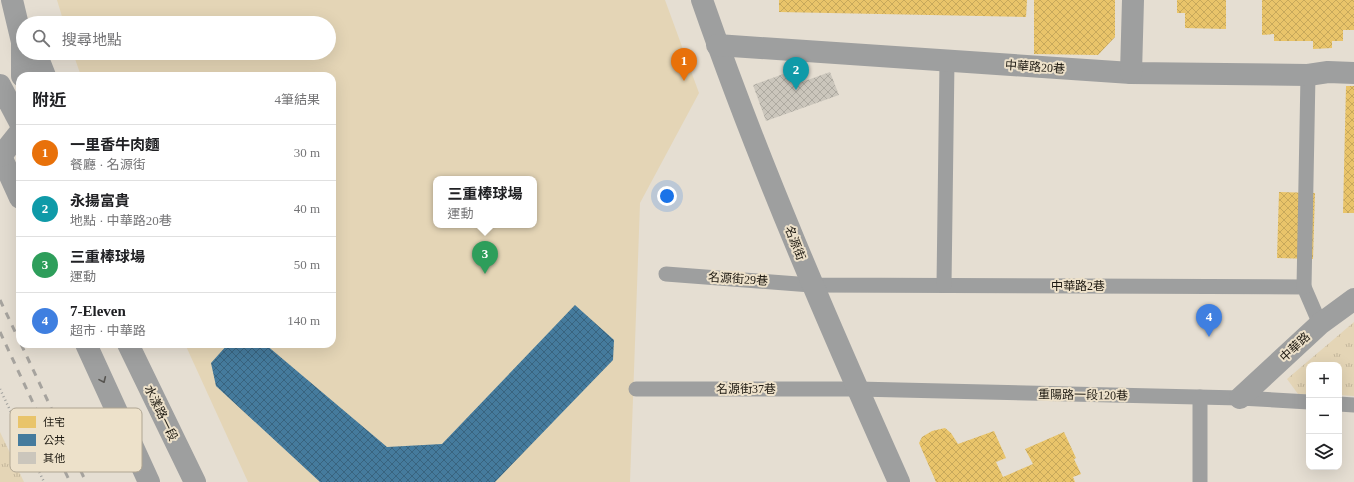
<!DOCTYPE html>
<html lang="zh-TW">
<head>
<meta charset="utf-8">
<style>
  body { margin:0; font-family:"Times New Roman","Noto Sans TC",serif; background:#f6f6f6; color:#202124 }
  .controls { position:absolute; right:12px; bottom:12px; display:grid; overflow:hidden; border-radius:8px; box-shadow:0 4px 16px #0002 }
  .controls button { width:36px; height:36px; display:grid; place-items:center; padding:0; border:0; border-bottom:1px solid #e0e0e0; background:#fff; color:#202124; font:20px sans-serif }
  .you { position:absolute; left:667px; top:196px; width:14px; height:14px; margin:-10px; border:3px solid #fff; border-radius:50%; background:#1a73e8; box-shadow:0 0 0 6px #1a73e833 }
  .badge { display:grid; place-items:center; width:26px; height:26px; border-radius:50%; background:#7c3aed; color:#fff; font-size:13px; font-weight:700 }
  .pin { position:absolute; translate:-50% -33px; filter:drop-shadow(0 1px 2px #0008) }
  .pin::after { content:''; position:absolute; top:21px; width:14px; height:12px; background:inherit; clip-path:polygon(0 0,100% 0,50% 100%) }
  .popup { position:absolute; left:433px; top:176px; width:104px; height:52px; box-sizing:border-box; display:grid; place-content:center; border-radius:8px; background:#fff; filter:drop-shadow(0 1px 3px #0005); font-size:13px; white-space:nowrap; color:#757577 }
  .popup b { font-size:15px; color:#202124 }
  .popup::after { content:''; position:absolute; left:50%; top:100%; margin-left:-8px; border:8px solid transparent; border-top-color:#fff }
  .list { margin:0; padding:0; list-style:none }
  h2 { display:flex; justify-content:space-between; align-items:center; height:52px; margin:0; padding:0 16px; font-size:17px }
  h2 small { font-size:13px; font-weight:400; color:#757577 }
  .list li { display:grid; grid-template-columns:26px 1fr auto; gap:12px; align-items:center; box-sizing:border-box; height:56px; padding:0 16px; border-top:1px solid #e0e0e0 }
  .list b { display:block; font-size:15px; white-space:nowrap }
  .list p { margin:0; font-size:13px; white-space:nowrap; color:#757577 }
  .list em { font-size:13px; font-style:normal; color:#757577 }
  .icon { flex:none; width:22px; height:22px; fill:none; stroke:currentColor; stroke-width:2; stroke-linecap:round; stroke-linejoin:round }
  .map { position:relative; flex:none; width:1354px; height:482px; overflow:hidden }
  .search { position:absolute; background:#fff; box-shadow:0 4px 16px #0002; left:16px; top:16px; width:320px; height:44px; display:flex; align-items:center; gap:10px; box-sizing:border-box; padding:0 14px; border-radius:22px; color:#757577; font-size:15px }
  .panel { position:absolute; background:#fff; box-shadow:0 4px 16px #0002; left:16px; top:72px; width:320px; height:276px; border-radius:12px }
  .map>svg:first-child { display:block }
  .grass { fill:#e4d5b6; fill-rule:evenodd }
  .park { fill:url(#park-tufts) }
  .homes { fill:url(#homes-cross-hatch) }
  .public { fill:url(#public-cross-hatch) }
  .building { fill:url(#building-cross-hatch) }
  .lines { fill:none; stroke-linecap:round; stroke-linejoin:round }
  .path { stroke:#a0a09d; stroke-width:2.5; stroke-dasharray:1 3; stroke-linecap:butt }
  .service { stroke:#9e9f9f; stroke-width:15 }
  .minor { stroke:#9e9f9f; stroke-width:22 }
  .tertiary { stroke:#9e9f9f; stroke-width:22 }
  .rail { stroke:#a6a39e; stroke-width:3; stroke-dasharray:7 7; stroke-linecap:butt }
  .oneway { stroke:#575551 }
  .labels { text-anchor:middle; stroke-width:4; stroke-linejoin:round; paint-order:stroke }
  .street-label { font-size:12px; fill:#1d1911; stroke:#ede1ca }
  .key { fill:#ede1ca; stroke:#afa592; stroke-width:1 }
  .key-label { font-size:11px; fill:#1d1911 }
</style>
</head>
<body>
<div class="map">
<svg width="1354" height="482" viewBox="0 0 1354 482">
  <defs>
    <pattern id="park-tufts" width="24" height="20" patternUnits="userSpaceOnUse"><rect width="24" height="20" fill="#e4d5b6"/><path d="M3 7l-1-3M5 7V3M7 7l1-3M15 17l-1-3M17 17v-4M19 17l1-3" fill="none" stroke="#c3b69b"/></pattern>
    <pattern id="homes-cross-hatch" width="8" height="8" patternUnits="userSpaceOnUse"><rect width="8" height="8" fill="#e9c46a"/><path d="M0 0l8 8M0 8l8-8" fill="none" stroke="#c7a85b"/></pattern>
    <pattern id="public-cross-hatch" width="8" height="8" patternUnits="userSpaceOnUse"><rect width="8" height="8" fill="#457b9d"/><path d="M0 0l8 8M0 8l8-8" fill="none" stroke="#39647f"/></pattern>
    <pattern id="building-cross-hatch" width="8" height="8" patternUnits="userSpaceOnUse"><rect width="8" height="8" fill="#cbc6bc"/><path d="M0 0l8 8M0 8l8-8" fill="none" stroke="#aeaaa1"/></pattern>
  </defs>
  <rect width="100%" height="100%" fill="#e5ded2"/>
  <path class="grass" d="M57,0H665L699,93L640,203L630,482H248L185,344H332V76H81L73,53H329V23H64ZM436,179H534V225H436Z"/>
  <g class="park">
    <path d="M1354,322V396L1339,395V365H1309V395L1298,394L1287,379Z"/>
    <path d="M0,432L24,482H0Z"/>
  </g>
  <g class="homes">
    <path d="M779,0H1027L1026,17L779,12Z"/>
    <path d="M1034,0H1115V37L1098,55L1034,54Z"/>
    <path d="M1177,0H1226V29L1185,28V13H1177Z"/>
    <path d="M1262,0H1354V30H1343V41H1332V48L1313,49V41H1274V34L1262,35Z"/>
    <path d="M1346,86H1354V213H1343Z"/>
    <path d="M1279,192L1315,193L1313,259L1277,258Z"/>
    <path d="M945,428L951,433L958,444L994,431L1006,458L996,462L1003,477L1033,464L1025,449L1064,432L1076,458L1074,459L1081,474L1073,477L1075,482H936L919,443L922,437L932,431Z"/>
  </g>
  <path class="public" d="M575,305L614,340L613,360L495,482H320L216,386L211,363L228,344H265L387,447L442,444Z"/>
  <path class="building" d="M797,69L802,82L830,72L839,95L766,121L753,85Z"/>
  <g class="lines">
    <path class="path" d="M0,389L44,482"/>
    <g class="service">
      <path d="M666,274L811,285L1304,287L1320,324"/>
      <path d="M944,285L947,61"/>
      <path d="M1304,287L1308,75"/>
      <path d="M636,389H857L1240,398L1309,402"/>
      <path d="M1200,397V482"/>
      <path d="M1339,404L1354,405"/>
    </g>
    <g class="minor">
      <path d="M702,0C759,164 828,323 899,482"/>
      <path d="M717,45L1131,73L1308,75L1328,72L1354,73"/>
      <path d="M1131,73L1133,0"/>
      <path d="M1240,398L1320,324L1354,299"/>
    </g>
    <g class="tertiary">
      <path d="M12,0L22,42V76"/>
      <path d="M36,53L45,76"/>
      <path d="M0,85L20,123"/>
      <path d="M0,154L20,198"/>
      <path d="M1,156L20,132"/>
      <path d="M86,344L149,482"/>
      <path d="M128,344L195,482"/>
    </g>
    <g class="rail">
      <path d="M0,300L20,342"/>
      <path d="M0,332L70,482"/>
      <path d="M21,344L86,482"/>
    </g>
  </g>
  <defs><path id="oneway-chevron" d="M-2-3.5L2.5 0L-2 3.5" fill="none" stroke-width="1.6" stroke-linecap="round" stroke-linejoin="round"/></defs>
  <use class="oneway" href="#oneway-chevron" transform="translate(103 380) rotate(66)"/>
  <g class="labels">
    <g class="street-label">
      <text transform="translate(1035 67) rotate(4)" y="4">中華路20巷</text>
      <text transform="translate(795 243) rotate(69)" y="4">名源街</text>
      <text transform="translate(738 279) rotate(4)" y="4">名源街29巷</text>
      <text x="1078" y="290">中華路2巷</text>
      <text transform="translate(1295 347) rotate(-43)" y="4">中華路</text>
      <text x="746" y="393">名源街37巷</text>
      <text transform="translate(1083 395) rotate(1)" y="4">重陽路一段120巷</text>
      <text transform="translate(161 413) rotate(64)" y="4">水漾路一段</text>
    </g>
  </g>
  <rect x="10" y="408" width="132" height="64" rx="6" class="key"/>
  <rect x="18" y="416" width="18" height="12" fill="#e9c46a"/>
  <rect x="18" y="434" width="18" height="12" fill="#457b9d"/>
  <rect x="18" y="452" width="18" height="12" fill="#cbc6bc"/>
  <g class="key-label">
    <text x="43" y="426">住宅</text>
    <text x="43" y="444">公共</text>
    <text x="43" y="462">其他</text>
  </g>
</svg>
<div class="controls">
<button>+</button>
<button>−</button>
<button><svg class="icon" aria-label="layers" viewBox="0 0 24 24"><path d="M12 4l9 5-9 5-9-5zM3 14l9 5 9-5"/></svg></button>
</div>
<div class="you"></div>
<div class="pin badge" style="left:684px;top:81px;background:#e8710a">1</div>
<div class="pin badge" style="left:796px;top:90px;background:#0f9aa8">2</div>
<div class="pin badge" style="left:485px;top:274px;background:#2e9e5b">3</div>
<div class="popup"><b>三重棒球場</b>運動</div>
<div class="pin badge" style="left:1209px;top:337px;background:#3f7fe0">4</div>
<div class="search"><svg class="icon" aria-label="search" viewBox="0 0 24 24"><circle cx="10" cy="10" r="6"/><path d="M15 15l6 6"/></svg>搜尋地點</div>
<section class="panel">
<h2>附近<small>4筆結果</small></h2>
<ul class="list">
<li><span class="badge" style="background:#e8710a">1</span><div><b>一里香牛肉麵</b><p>餐廳 · 名源街</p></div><em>30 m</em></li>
<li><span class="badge" style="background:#0f9aa8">2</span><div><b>永揚富貴</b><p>地點 · 中華路20巷</p></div><em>40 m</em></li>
<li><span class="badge" style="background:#2e9e5b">3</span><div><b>三重棒球場</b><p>運動</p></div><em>50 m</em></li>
<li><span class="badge" style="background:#3f7fe0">4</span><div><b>7-Eleven</b><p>超市 · 中華路</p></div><em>140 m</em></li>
</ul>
</section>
</div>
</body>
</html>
